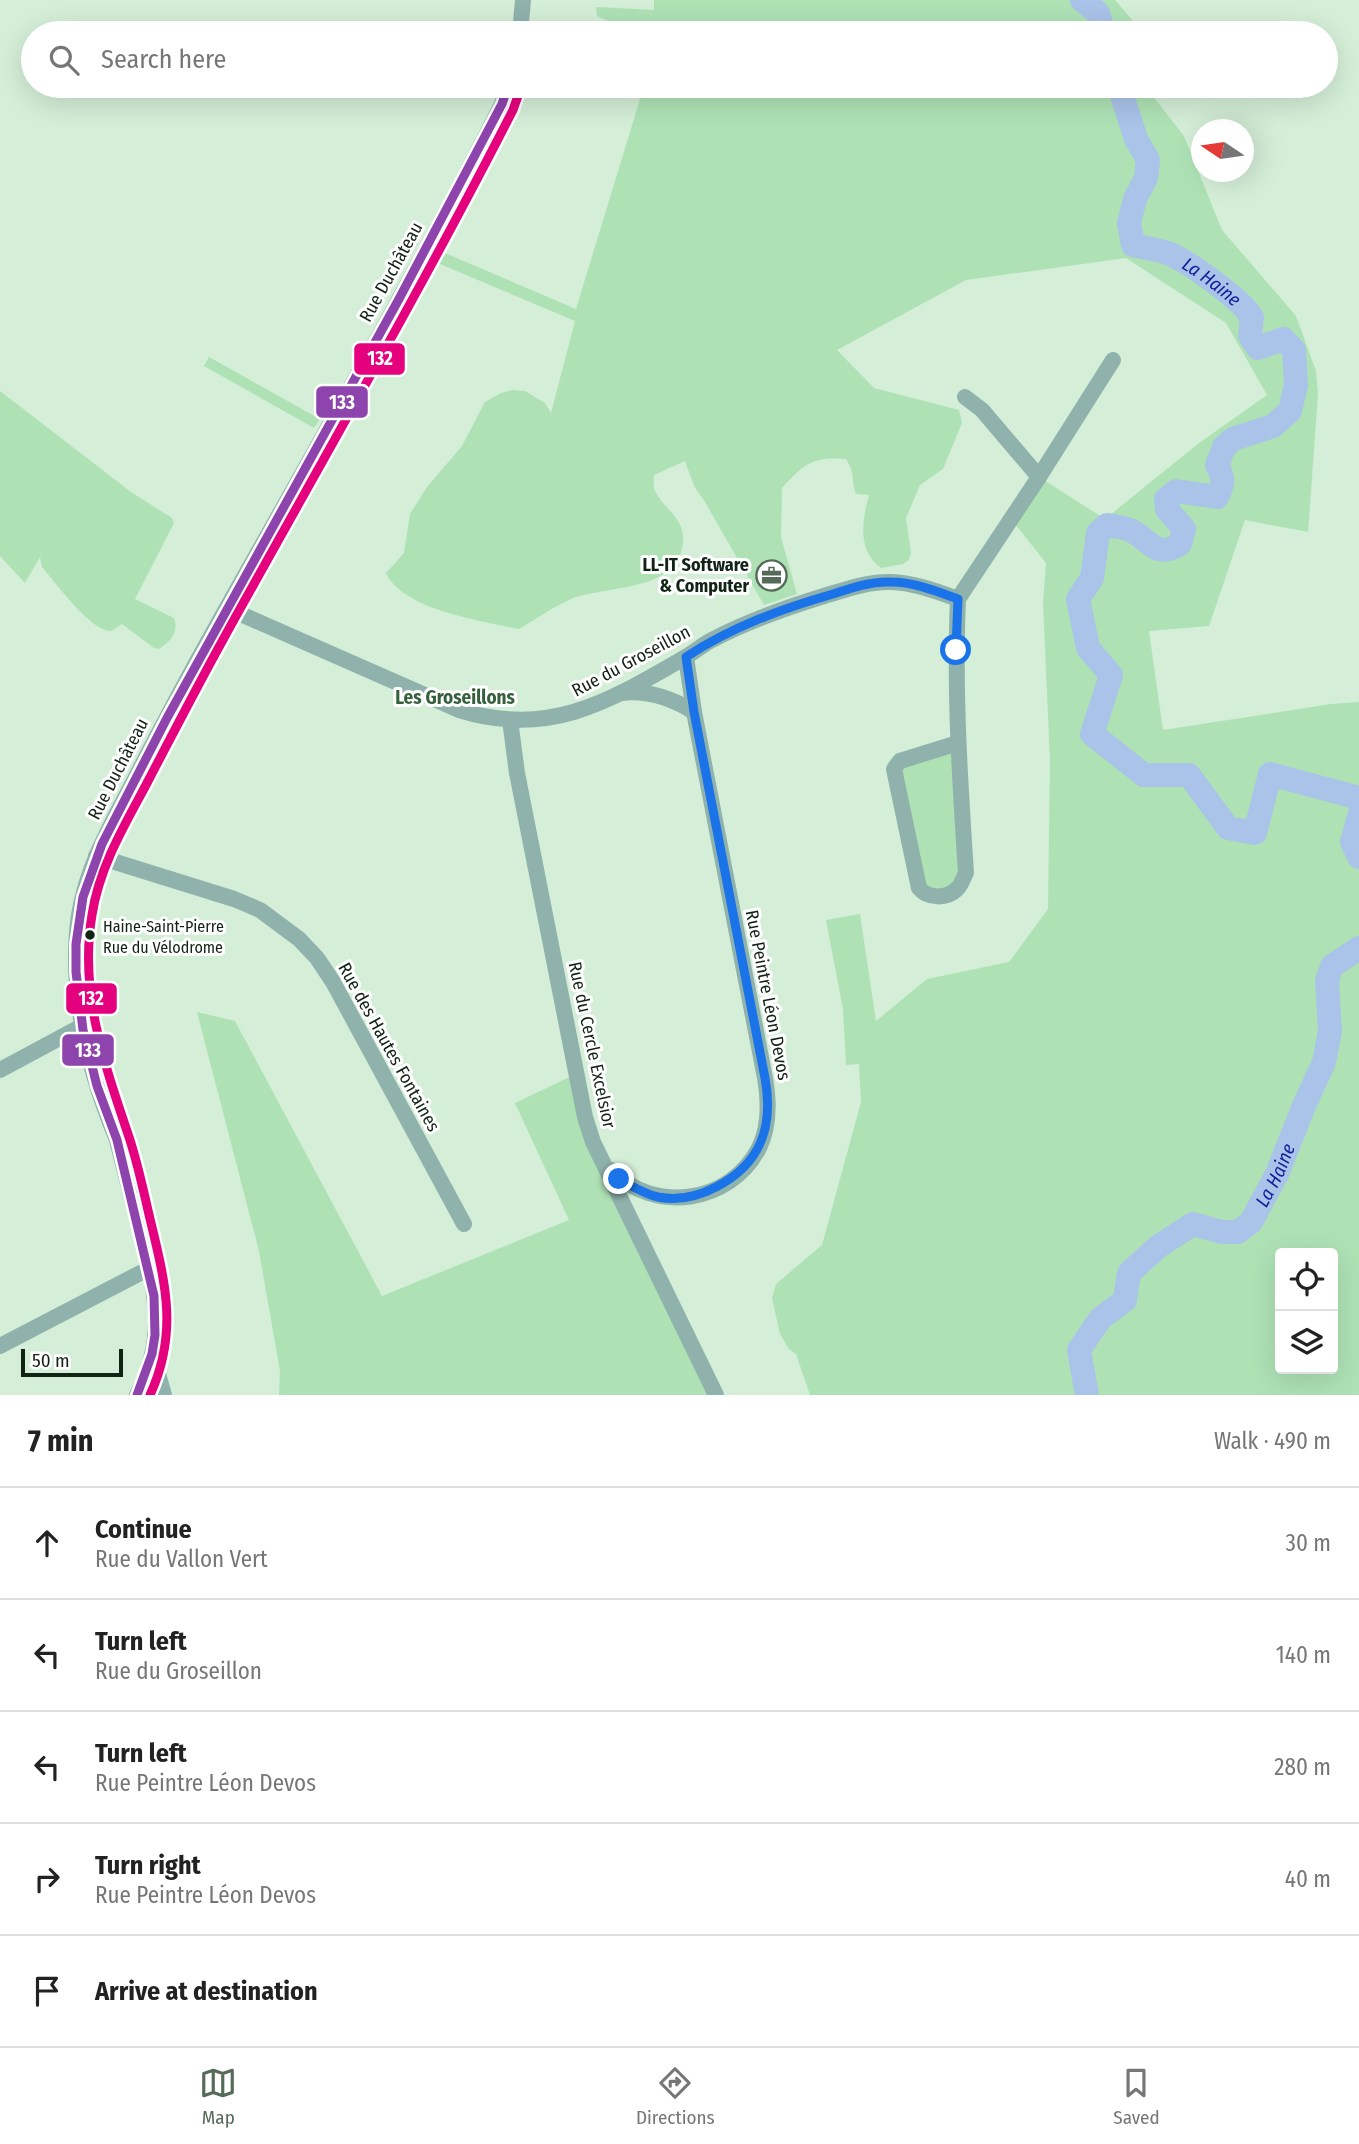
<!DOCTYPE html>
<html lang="en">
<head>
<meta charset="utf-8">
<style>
  body { margin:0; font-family:"Fira Sans Condensed",sans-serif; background:#f2f2f2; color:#222 }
  .controls { position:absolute; right:21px; bottom:21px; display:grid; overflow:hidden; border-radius:7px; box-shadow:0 7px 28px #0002 }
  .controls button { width:63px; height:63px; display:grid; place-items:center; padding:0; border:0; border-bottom:2px solid #e0e0e0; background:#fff; color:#222; font:35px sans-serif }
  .compass { position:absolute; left:1191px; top:119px; width:63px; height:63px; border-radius:50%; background:#fff; box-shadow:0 7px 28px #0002; rotate:283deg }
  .scale { position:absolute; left:21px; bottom:18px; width:102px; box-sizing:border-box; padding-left:7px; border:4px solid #112314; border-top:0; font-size:19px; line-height:24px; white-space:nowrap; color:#112314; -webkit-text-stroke:5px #fff; paint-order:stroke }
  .stop { position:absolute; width:21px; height:21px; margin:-16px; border:5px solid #1a73e8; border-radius:50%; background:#fff }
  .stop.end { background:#1a73e8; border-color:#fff; box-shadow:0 2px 7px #0008 }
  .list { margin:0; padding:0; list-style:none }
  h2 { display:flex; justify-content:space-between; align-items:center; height:91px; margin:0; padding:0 28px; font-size:30px }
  h2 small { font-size:23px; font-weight:400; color:#767676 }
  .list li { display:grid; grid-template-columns:46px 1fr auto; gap:21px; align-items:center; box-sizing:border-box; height:112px; padding:0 28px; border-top:2px solid #e0e0e0 }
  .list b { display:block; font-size:26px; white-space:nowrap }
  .list p { margin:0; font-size:23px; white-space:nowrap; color:#767676 }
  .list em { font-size:23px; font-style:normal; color:#767676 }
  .icon { flex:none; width:38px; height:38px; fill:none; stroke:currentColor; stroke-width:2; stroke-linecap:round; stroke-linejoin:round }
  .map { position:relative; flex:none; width:1359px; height:1395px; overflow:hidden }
  .search { position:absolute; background:#fff; box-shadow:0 7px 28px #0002; left:21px; right:21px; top:21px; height:77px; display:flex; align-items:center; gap:18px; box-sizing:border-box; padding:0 24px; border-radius:38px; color:#767676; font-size:26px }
  .sheet { height:651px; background:#fff }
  nav { display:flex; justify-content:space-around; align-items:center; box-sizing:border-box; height:98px; border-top:2px solid #e0e0e0; background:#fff; font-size:19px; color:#767676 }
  nav a { display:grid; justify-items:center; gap:4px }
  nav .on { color:#556a58 }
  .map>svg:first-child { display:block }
  .green { fill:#aee2b5; fill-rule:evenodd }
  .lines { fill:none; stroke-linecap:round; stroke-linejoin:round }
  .river { stroke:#aac3e9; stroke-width:24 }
  .minor { stroke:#90b2ac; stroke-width:16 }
  .bus-1-casing { stroke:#fff; stroke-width:14 }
  .bus-2-casing { stroke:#fff; stroke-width:14 }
  .bus-1 { stroke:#8e44ad; stroke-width:9 }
  .bus-2 { stroke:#e5007d; stroke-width:9 }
  .route { stroke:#1a73e8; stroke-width:9 }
  .bus-dot { fill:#112314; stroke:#fff; stroke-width:2.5 }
  .labels { text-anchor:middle; stroke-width:6; stroke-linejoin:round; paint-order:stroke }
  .bus-label { font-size:16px; fill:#112314; stroke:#fff; text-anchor:start }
  .street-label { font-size:18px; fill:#112314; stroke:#fff }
  .poi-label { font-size:18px; font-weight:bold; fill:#112314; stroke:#fff; text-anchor:end }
  .water-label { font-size:19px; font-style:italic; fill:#16229b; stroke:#fff }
  .neighbourhood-label { font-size:19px; font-weight:bold; fill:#36603d; stroke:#fff }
  .line-badge { stroke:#fff; stroke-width:2.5 }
  .badge-label { font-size:19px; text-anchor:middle; font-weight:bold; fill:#fff }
</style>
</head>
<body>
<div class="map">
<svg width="1359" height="1395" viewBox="0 0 1359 1395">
  <rect width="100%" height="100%" fill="#d4eed7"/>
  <g class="green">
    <path d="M654,0H1115L1133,21L1134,33H634L597,16L596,7L654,10Z"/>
    <path d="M644,86H1145L1184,136L1222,230L1296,316L1316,371L1318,394L1308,532L1245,520L1209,626L1149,631L1163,730L1331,704L1359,702V1395H810L796,1354L789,1349L780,1334L772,1298L776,1284L822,1245L861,1102L859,1064L846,1065L843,1009L826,920L860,914L876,1021L927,979L1009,962L1048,909L1050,760L1043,603L1046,563L1011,519L1039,477L1105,519L1199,443L1267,395L1226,323L1126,258L966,280L837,350L874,388L959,410L962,423L943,469L920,485L906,518L911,553L909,560L903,564L881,568C857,551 862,520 869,495L856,494C851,479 855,473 846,459C812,456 804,464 782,488L781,537L797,594L764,605L705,502L694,486L685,461L654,475C654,479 653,487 655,491C663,508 681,515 683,536C686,593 605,585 571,599C553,607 536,619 519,629C482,621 403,610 386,573L404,553L410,514L427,487L462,446L485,402L501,393L512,390L525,391L545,403L551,413L575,321L433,261L438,250L576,309ZM1280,1253H1333V1369H1280Z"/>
    <path d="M209,357L320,419L314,428L204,366Z"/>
    <path d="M0,391L131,492L172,518L174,523L135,599L174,618C179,632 171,641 159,649L154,648L122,624L112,631C92,633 56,583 42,567L40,557L25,583L0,556Z"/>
    <path d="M958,743L959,888L924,894L900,761Z"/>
    <path d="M197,1012L235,1021L382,1296L569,1220L515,1103L576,1074L585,1117L716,1395H279L280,1371L259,1251Z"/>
  </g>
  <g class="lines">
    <g class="river">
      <path d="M1082,0L1098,13L1104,33"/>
      <path id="s1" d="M1119,86L1136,139L1148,160L1146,178L1135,199L1129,223L1133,245C1144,248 1159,249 1170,254C1192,264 1239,298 1252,317L1250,336L1258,348L1283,339L1294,350L1296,385L1290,411L1273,426L1233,439L1224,447L1217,465C1224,478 1224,484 1217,497L1176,491L1166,499L1167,509L1184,529L1180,544C1155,560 1150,539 1130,530C1123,527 1114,526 1107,525L1098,533L1092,578L1078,599L1088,648L1111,675L1092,734L1144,775H1189L1228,828L1255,833L1270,774L1359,798"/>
      <path d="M1359,816L1352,842L1359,857"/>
      <path id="s2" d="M1087,1395L1079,1350L1100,1319L1125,1300L1129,1273L1159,1246L1193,1224L1222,1232H1238L1251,1222L1277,1174L1303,1108L1324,1062L1330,1031L1327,981L1332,966L1359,948"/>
    </g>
    <g class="minor">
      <path d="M520,33L523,0"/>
      <path d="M965,397L982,410L1039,477"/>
      <path d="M958,599L1039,477L1113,360"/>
      <path d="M227,608L459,710C549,738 608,702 684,658C693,653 701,646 710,641C747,621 785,608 824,596C845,590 869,581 891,582C915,583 936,591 958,599"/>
      <path d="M622,693C647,690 673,699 694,712"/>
      <path d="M510,720L517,773L585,1117L593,1142L716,1395"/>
      <path d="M958,743L900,761L894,769L919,888C928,899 947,899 957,889C961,886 963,878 966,873C960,782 954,691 958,599"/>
      <path d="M96,856L234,899L260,910L299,939L317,958L333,982L464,1224"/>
      <path d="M0,1070L82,1026"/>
      <path d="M611,1170C654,1214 730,1204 759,1148C770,1126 769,1101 765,1078L694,712L686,657"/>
      <path d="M0,1346L150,1268"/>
      <path d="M153,1356L164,1395"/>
      <path d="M137,1395C167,1338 156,1293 141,1234C133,1202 125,1171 117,1140C88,1070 68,991 79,915C87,865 113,821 136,777C163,724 191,672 220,620C316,449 414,279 502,104L508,86"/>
    </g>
    <defs>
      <path id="bus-1" d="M137,1395L152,1354L155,1335L154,1296L117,1140L97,1086L83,1030L76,972V944L83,897L102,844L167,718L399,299L502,104L508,86"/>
      <path id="bus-2" d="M150,1395C178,1334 166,1285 151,1223C144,1194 138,1163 128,1134C104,1063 79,991 92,915C99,868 124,826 146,785C172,735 198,685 225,636C322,461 422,288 513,110L520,90"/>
    </defs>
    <use href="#bus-1" class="bus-1-casing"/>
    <use href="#bus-2" class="bus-2-casing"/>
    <use href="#bus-1" class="bus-1"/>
    <use href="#bus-2" class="bus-2"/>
  </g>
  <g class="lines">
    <path class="route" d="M619,1179C632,1186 644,1194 658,1197C679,1201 697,1197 716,1187C761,1164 774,1127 765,1078L694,712L686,657C731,627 781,609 833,594C851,588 872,581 891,582C914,582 936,591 958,599L956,650"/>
  </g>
  <defs>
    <symbol id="office-ring" viewBox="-11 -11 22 22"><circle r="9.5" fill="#fff" stroke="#556a58" stroke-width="1.5"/><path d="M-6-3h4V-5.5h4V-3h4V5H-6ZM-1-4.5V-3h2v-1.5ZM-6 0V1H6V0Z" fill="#556a58"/></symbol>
  </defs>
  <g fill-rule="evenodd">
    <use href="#office-ring" x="754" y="558" width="35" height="35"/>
  </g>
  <circle class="bus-dot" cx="90" cy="935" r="6"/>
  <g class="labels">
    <g class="bus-label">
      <text x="103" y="932">Haine-Saint-Pierre<tspan x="103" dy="21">Rue du Vélodrome</tspan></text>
    </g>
    <g class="street-label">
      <text transform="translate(391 272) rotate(-61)" y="6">Rue Duchâteau</text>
      <text transform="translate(631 661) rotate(-28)" y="6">Rue du Groseillon</text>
      <text transform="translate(118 769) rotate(-63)" y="6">Rue Duchâteau</text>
      <text transform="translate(768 995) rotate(79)" y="6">Rue Peintre Léon Devos</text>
      <text transform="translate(592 1045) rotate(78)" y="6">Rue du Cercle Excelsior</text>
      <text transform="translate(389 1047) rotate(61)" y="6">Rue des Hautes Fontaines</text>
    </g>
    <g class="poi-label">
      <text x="749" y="571">LL-IT Software<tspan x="749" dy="21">&amp; Computer</tspan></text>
    </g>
    <g class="water-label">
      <text dy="7" stroke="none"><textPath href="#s1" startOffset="257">La Haine</textPath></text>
      <text dy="7" stroke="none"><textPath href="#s2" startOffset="338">La Haine</textPath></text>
    </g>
    <g class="neighbourhood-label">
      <text x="455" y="704">Les Groseillons</text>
    </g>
  </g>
  <g class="line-badge">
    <rect x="353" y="342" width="53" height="34" rx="7" fill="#e5007d"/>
    <rect x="315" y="385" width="54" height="34" rx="7" fill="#8e44ad"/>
    <rect x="65" y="982" width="53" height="33" rx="7" fill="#e5007d"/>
    <rect x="61" y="1033" width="54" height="34" rx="7" fill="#8e44ad"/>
  </g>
  <g class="badge-label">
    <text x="380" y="365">132</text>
    <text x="342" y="409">133</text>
    <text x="91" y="1005">132</text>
    <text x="88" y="1057">133</text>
  </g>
</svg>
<div class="controls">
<button><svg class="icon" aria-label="locate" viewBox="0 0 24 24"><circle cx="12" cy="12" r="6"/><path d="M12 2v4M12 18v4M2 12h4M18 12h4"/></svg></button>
<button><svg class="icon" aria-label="layers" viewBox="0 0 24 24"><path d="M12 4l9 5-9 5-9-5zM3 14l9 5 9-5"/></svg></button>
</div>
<svg class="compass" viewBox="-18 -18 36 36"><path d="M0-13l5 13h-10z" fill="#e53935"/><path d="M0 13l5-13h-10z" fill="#767676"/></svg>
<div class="scale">50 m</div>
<div class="stop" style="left:956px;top:650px"></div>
<div class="stop end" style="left:619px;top:1179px"></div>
<div class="search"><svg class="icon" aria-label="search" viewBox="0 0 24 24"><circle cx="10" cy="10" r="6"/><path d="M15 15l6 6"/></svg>Search here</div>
</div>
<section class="sheet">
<h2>7 min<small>Walk · 490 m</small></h2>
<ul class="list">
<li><svg class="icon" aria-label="ahead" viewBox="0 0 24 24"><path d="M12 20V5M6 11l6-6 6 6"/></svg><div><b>Continue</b><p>Rue du Vallon Vert</p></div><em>30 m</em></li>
<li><svg class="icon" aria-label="left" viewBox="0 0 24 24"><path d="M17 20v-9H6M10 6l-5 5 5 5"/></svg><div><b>Turn left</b><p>Rue du Groseillon</p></div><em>140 m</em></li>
<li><svg class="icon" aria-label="left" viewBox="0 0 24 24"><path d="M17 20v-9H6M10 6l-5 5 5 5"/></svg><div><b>Turn left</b><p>Rue Peintre Léon Devos</p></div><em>280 m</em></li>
<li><svg class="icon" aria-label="right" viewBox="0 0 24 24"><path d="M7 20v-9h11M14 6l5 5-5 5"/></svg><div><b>Turn right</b><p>Rue Peintre Léon Devos</p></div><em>40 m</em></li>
<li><svg class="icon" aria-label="arrive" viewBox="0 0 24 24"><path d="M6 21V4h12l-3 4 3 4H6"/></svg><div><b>Arrive at destination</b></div></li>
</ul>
</section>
<nav>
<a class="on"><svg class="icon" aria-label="map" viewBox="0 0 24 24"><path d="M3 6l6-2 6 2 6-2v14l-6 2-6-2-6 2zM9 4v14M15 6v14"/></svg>Map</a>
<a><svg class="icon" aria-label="directions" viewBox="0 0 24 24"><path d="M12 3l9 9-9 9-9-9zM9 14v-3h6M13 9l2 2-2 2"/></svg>Directions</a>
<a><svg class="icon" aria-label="saved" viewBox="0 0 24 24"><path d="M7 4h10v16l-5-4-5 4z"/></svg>Saved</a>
</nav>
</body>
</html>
